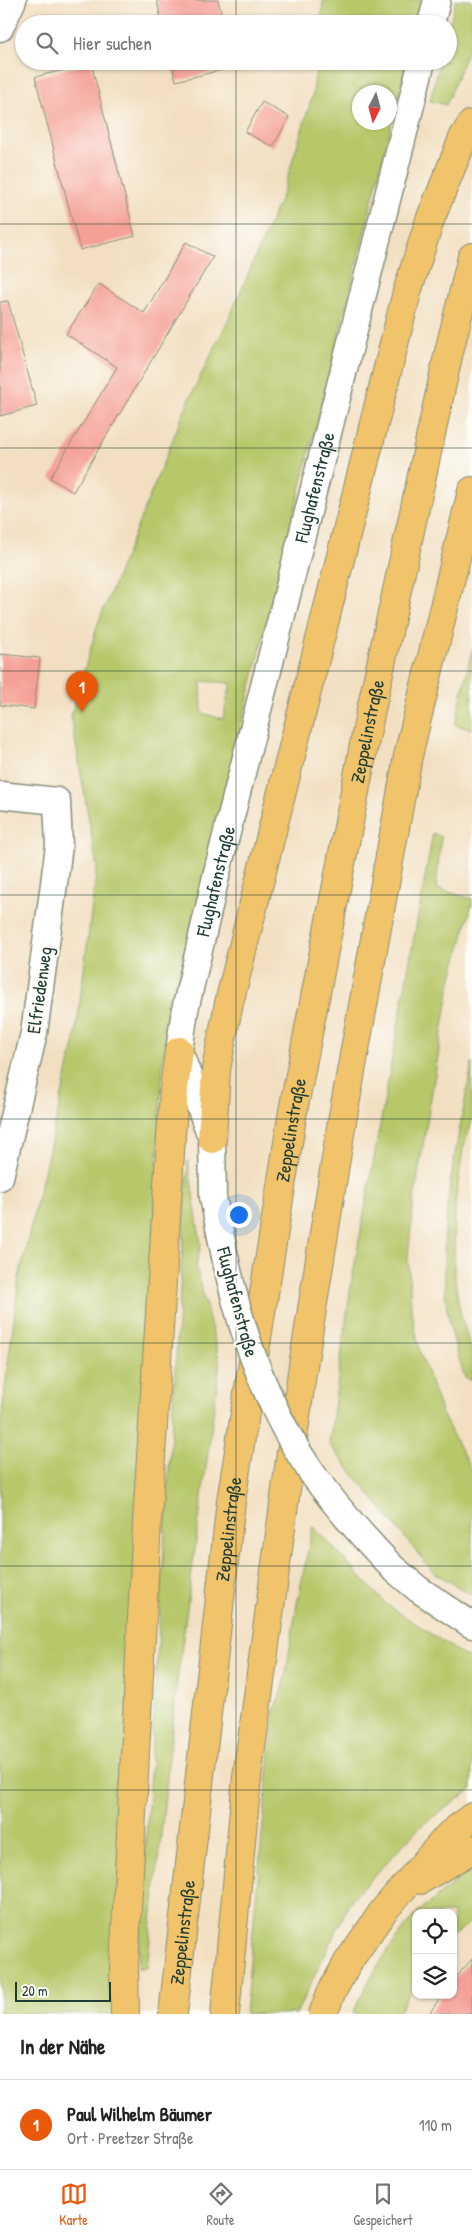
<!DOCTYPE html>
<html lang="de">
<head>
<meta charset="utf-8">
<style>
  body { margin:0; font-family:"Patrick Hand",sans-serif; background:#f2f2f2; color:#222 }
  .controls { position:absolute; right:15px; bottom:15px; display:grid; overflow:hidden; border-radius:10px; box-shadow:0 1px 4px #0004 }
  .controls button { width:45px; height:45px; display:grid; place-items:center; padding:0; border:0; border-bottom:1px solid #e0e0e0; background:#fff; color:#222; font:25px sans-serif }
  .compass { position:absolute; left:352px; top:85px; width:45px; height:45px; border-radius:50%; background:#fff; box-shadow:0 1px 4px #0004; rotate:186deg }
  .scale { position:absolute; left:15px; bottom:12px; width:96px; box-sizing:border-box; padding-left:5px; border:2px solid #1f3d34; border-top:0; font-size:14px; line-height:18px; white-space:nowrap; color:#1f3d34; -webkit-text-stroke:4px #fdfcf7; paint-order:stroke }
  .you { position:absolute; left:238px; top:1214px; width:18px; height:18px; margin:-12px; border:4px solid #fff; border-radius:50%; background:#1a73e8; box-shadow:0 0 0 8px #1a73e833 }
  .badge { display:grid; place-items:center; width:32px; height:32px; border-radius:50%; background:#ea580c; color:#fff; font-size:16px; font-weight:700 }
  .pin { position:absolute; translate:-50% -41px; filter:drop-shadow(0 1px 2px #0008) }
  .pin::after { content:''; position:absolute; top:26px; width:18px; height:15px; background:inherit; clip-path:polygon(0 0,100% 0,50% 100%) }
  .list { margin:0; padding:0; list-style:none }
  h2 { display:flex; justify-content:space-between; align-items:center; height:65px; margin:0; padding:0 20px; font-size:21px }
  h2 small { font-size:16px; font-weight:400; color:#767676 }
  .list li { display:grid; grid-template-columns:32px 1fr auto; gap:15px; align-items:center; box-sizing:border-box; height:90px; padding:0 20px; border-top:1px solid #e0e0e0 }
  .list b { display:block; font-size:19px; white-space:nowrap }
  .list p { margin:0; font-size:16px; white-space:nowrap; color:#767676 }
  .list em { font-size:16px; font-style:normal; color:#767676 }
  .icon { flex:none; width:28px; height:28px; fill:none; stroke:currentColor; stroke-width:2; stroke-linecap:round; stroke-linejoin:round }
  .map { position:relative; flex:none; width:472px; height:2014px; overflow:hidden }
  .search { position:absolute; background:#fff; box-shadow:0 1px 4px #0004; left:15px; right:15px; top:15px; height:55px; display:flex; align-items:center; gap:12px; box-sizing:border-box; padding:0 18px; border-radius:28px; color:#767676; font-size:19px }
  .sheet { height:155px; background:#fff }
  nav { display:flex; justify-content:space-around; align-items:center; box-sizing:border-box; height:70px; border-top:1px solid #e0e0e0; background:#fff; font-size:14px; color:#767676 }
  nav a { display:grid; justify-items:center; gap:2px }
  nav .on { color:#ea580c }
  .map>svg:first-child { display:block }
  .green { fill:#b7c86b; stroke:#6b8250; fill-rule:evenodd }
  .building { fill:#f5a096 }
  .lines { fill:none; stroke-linecap:round; stroke-linejoin:round }
  .street-casing { stroke:#888e7a; stroke-width:29 }
  .highway-casing { stroke:#888e7a; stroke-width:30 }
  .street { stroke:#fff; stroke-width:26 }
  .highway { stroke:#f1c36a; stroke-width:28 }
  .street-bridge-casing { stroke:#888e7a; stroke-width:29; stroke-linecap:butt }
  .street-bridge { stroke:#fff; stroke-width:26 }
  .grid { fill:none; stroke:#1f3d34; stroke-width:1; stroke-opacity:0.55 }
  .labels { text-anchor:middle; stroke-width:5; stroke-linejoin:round; paint-order:stroke }
  .street-label { font-size:19px; fill:#1f3d34; stroke:#fdfcf7 }
</style>
</head>
<body>
<div class="map">
<svg width="472" height="2014" viewBox="0 0 472 2014">
  <rect width="100%" height="100%" fill="#fdfcf7"/>
  <filter id="ink" filterUnits="userSpaceOnUse"><feTurbulence type="fractalNoise" baseFrequency=".02" numOctaves="2"/><feDisplacementMap in="SourceGraphic" scale="10" xChannelSelector="R" yChannelSelector="G"/><feConvolveMatrix kernelMatrix="1 2 1 2 8 2 1 2 1" color-interpolation-filters="sRGB"/></filter>
  <filter id="wash" filterUnits="userSpaceOnUse"><feTurbulence type="fractalNoise" baseFrequency=".0096" numOctaves="4" result="noise"/><feDisplacementMap in="SourceGraphic" scale="20" xChannelSelector="R" yChannelSelector="G"/><feGaussianBlur stdDeviation="1.12" result="paint"/><feColorMatrix in="noise" values="0 0 0 0 0 0 0 0 0 0 0 0 0 0 0 0 0 1.4 0 .05"/><feComposite in="paint" operator="in"/></filter>
  <g filter="url(#wash)">
    <rect width="100%" height="100%" fill="#f2dfc1"/>
    <g class="green">
      <path d="M323,0H422L416,24H321Z"/>
      <path d="M456,0H472V39L446,105L430,101L440,61H448V30Z"/>
      <path d="M317,61H407L181,967L163,1059L113,2014H0V1430L19,1277L75,1040L97,867L71,716L98,623L188,402L231,314L282,195L313,94ZM360,92H390V122H360ZM201,681L231,683L223,719L202,713Z"/>
      <path d="M472,649V729L455,725Z"/>
      <path d="M433,833L441,837L436,888L472,899V904L450,985L414,1199L408,1256L411,1308L420,1352L442,1414L472,1472V1595L433,1572L329,1444L351,1285Z"/>
      <path d="M472,1063V1122L463,1149L455,1204L454,1273L460,1312L472,1354V1381L465,1378C458,1355 450,1331 447,1308C436,1226 458,1143 472,1063Z"/>
      <path d="M188,1161L201,1245L196,1266L220,1363L177,1682L147,1968H138Z"/>
      <path d="M313,1526L386,1604L472,1661V1789L421,1826L351,1900L296,2014H245L274,1710L284,1685L297,1604Z"/>
      <path d="M472,1868V1921L453,1936V1913H417Z"/>
      <path d="M416,1914V1982L397,2014H353C368,1976 391,1945 416,1914Z"/>
    </g>
    <g id="blocks">
      <g class="building">
        <path d="M157,0H218L224,24H162Z"/>
        <path d="M171,61H233L234,67L176,81Z"/>
        <path d="M91,63L135,236L80,250L35,77Z"/>
        <path d="M262,102L289,117L273,147L245,132Z"/>
        <path d="M186,242L213,257L73,492L50,478L117,367L66,334L99,284L144,313Z"/>
        <path d="M8,301L37,406L0,416V302Z"/>
        <path d="M0,654L40,658L34,709L0,705Z"/>
        <path d="M472,1959V2014H429L442,1995H453V1980Z"/>
      </g>
    </g>
  </g>
  <g filter="url(#ink)">
    <use href="#blocks" fill-opacity="0" stroke="#888e7a" stroke-width="1"/>
    <g class="lines">
      <defs>
        <g id="street">
          <path d="M431,24L437,0"/>
          <path d="M0,28L13,0"/>
          <path d="M0,795L57,801L59,846L34,1033L0,1177"/>
          <path id="s1" d="M224,1252L213,1197L212,1139L179,1051L185,1010L218,868L422,61"/>
          <path d="M393,1568L418,1589L472,1625"/>
        </g>
        <g id="highway">
          <path d="M212,1139L216,1069L229,1003L407,292L430,220L464,136L472,124"/>
          <path d="M420,1880L472,1849"/>
          <path d="M125,2014L124,1968L147,1521L174,1089L179,1051"/>
          <path id="s2" d="M173,2014L231,1501L293,1111L369,719L448,356L472,257"/>
          <path d="M225,2014L247,1777L302,1372L341,1127L408,756L472,491"/>
          <path d="M323,2014L331,1993L348,1962L384,1910L449,1835L472,1817"/>
        </g>
      </defs>
      <use href="#street" class="street-casing"/>
      <use href="#highway" class="highway-casing"/>
      <use href="#street" class="street"/>
      <use href="#highway" class="highway"/>
      <defs>
        <path id="street-bridge" d="M224,1252C240,1330 266,1407 312,1473C336,1507 364,1538 393,1568"/>
      </defs>
      <use href="#street-bridge" class="street-bridge-casing"/>
      <use href="#street-bridge" class="street-bridge"/>
    </g>
  </g>
  <path class="grid" d="M236,0V24M236,61V2014M0,224H472M0,448H472M0,671H472M0,895H472M0,1119H472M0,1343H472M0,1566H472M0,1790H472"/>
  <g class="labels">
    <g class="street-label">
      <text dy="7" stroke="none"><textPath href="#s1" startOffset="788">Flughafenstraße</textPath></text>
      <text dy="7" stroke="none"><textPath href="#s2" startOffset="1298">Zeppelinstraße</textPath></text>
      <text dy="7" stroke="none"><textPath href="#s1" startOffset="382">Flughafenstraße</textPath></text>
      <text transform="translate(39 990) rotate(-82)" y="7">Elfriedenweg</text>
      <text dy="7" stroke="none"><textPath href="#s2" startOffset="892">Zeppelinstraße</textPath></text>
      <text transform="translate(238 1302) rotate(75)" y="7">Flughafenstraße</text>
      <text dy="7" stroke="none"><textPath href="#s2" startOffset="488">Zeppelinstraße</textPath></text>
      <text dy="7" stroke="none"><textPath href="#s2" startOffset="82">Zeppelinstraße</textPath></text>
    </g>
  </g>
</svg>
<div class="controls">
<button><svg class="icon" aria-label="locate" viewBox="0 0 24 24"><circle cx="12" cy="12" r="6"/><path d="M12 2v4M12 18v4M2 12h4M18 12h4"/></svg></button>
<button><svg class="icon" aria-label="layers" viewBox="0 0 24 24"><path d="M12 4l9 5-9 5-9-5zM3 14l9 5 9-5"/></svg></button>
</div>
<svg class="compass" viewBox="-18 -18 36 36"><path d="M0-13l5 13h-10z" fill="#e53935"/><path d="M0 13l5-13h-10z" fill="#767676"/></svg>
<div class="scale">20 m</div>
<div class="you"></div>
<div class="pin badge" style="left:82px;top:712px">1</div>
<div class="search"><svg class="icon" aria-label="search" viewBox="0 0 24 24"><circle cx="10" cy="10" r="6"/><path d="M15 15l6 6"/></svg>Hier suchen</div>
</div>
<section class="sheet">
<h2>In der Nähe<small></small></h2>
<ul class="list">
<li><span class="badge">1</span><div><b>Paul Wilhelm Bäumer</b><p>Ort · Preetzer Straße</p></div><em>110 m</em></li>
</ul>
</section>
<nav>
<a class="on"><svg class="icon" aria-label="map" viewBox="0 0 24 24"><path d="M3 6l6-2 6 2 6-2v14l-6 2-6-2-6 2zM9 4v14M15 6v14"/></svg>Karte</a>
<a><svg class="icon" aria-label="directions" viewBox="0 0 24 24"><path d="M12 3l9 9-9 9-9-9zM9 14v-3h6M13 9l2 2-2 2"/></svg>Route</a>
<a><svg class="icon" aria-label="saved" viewBox="0 0 24 24"><path d="M7 4h10v16l-5-4-5 4z"/></svg>Gespeichert</a>
</nav>
</body>
</html>
